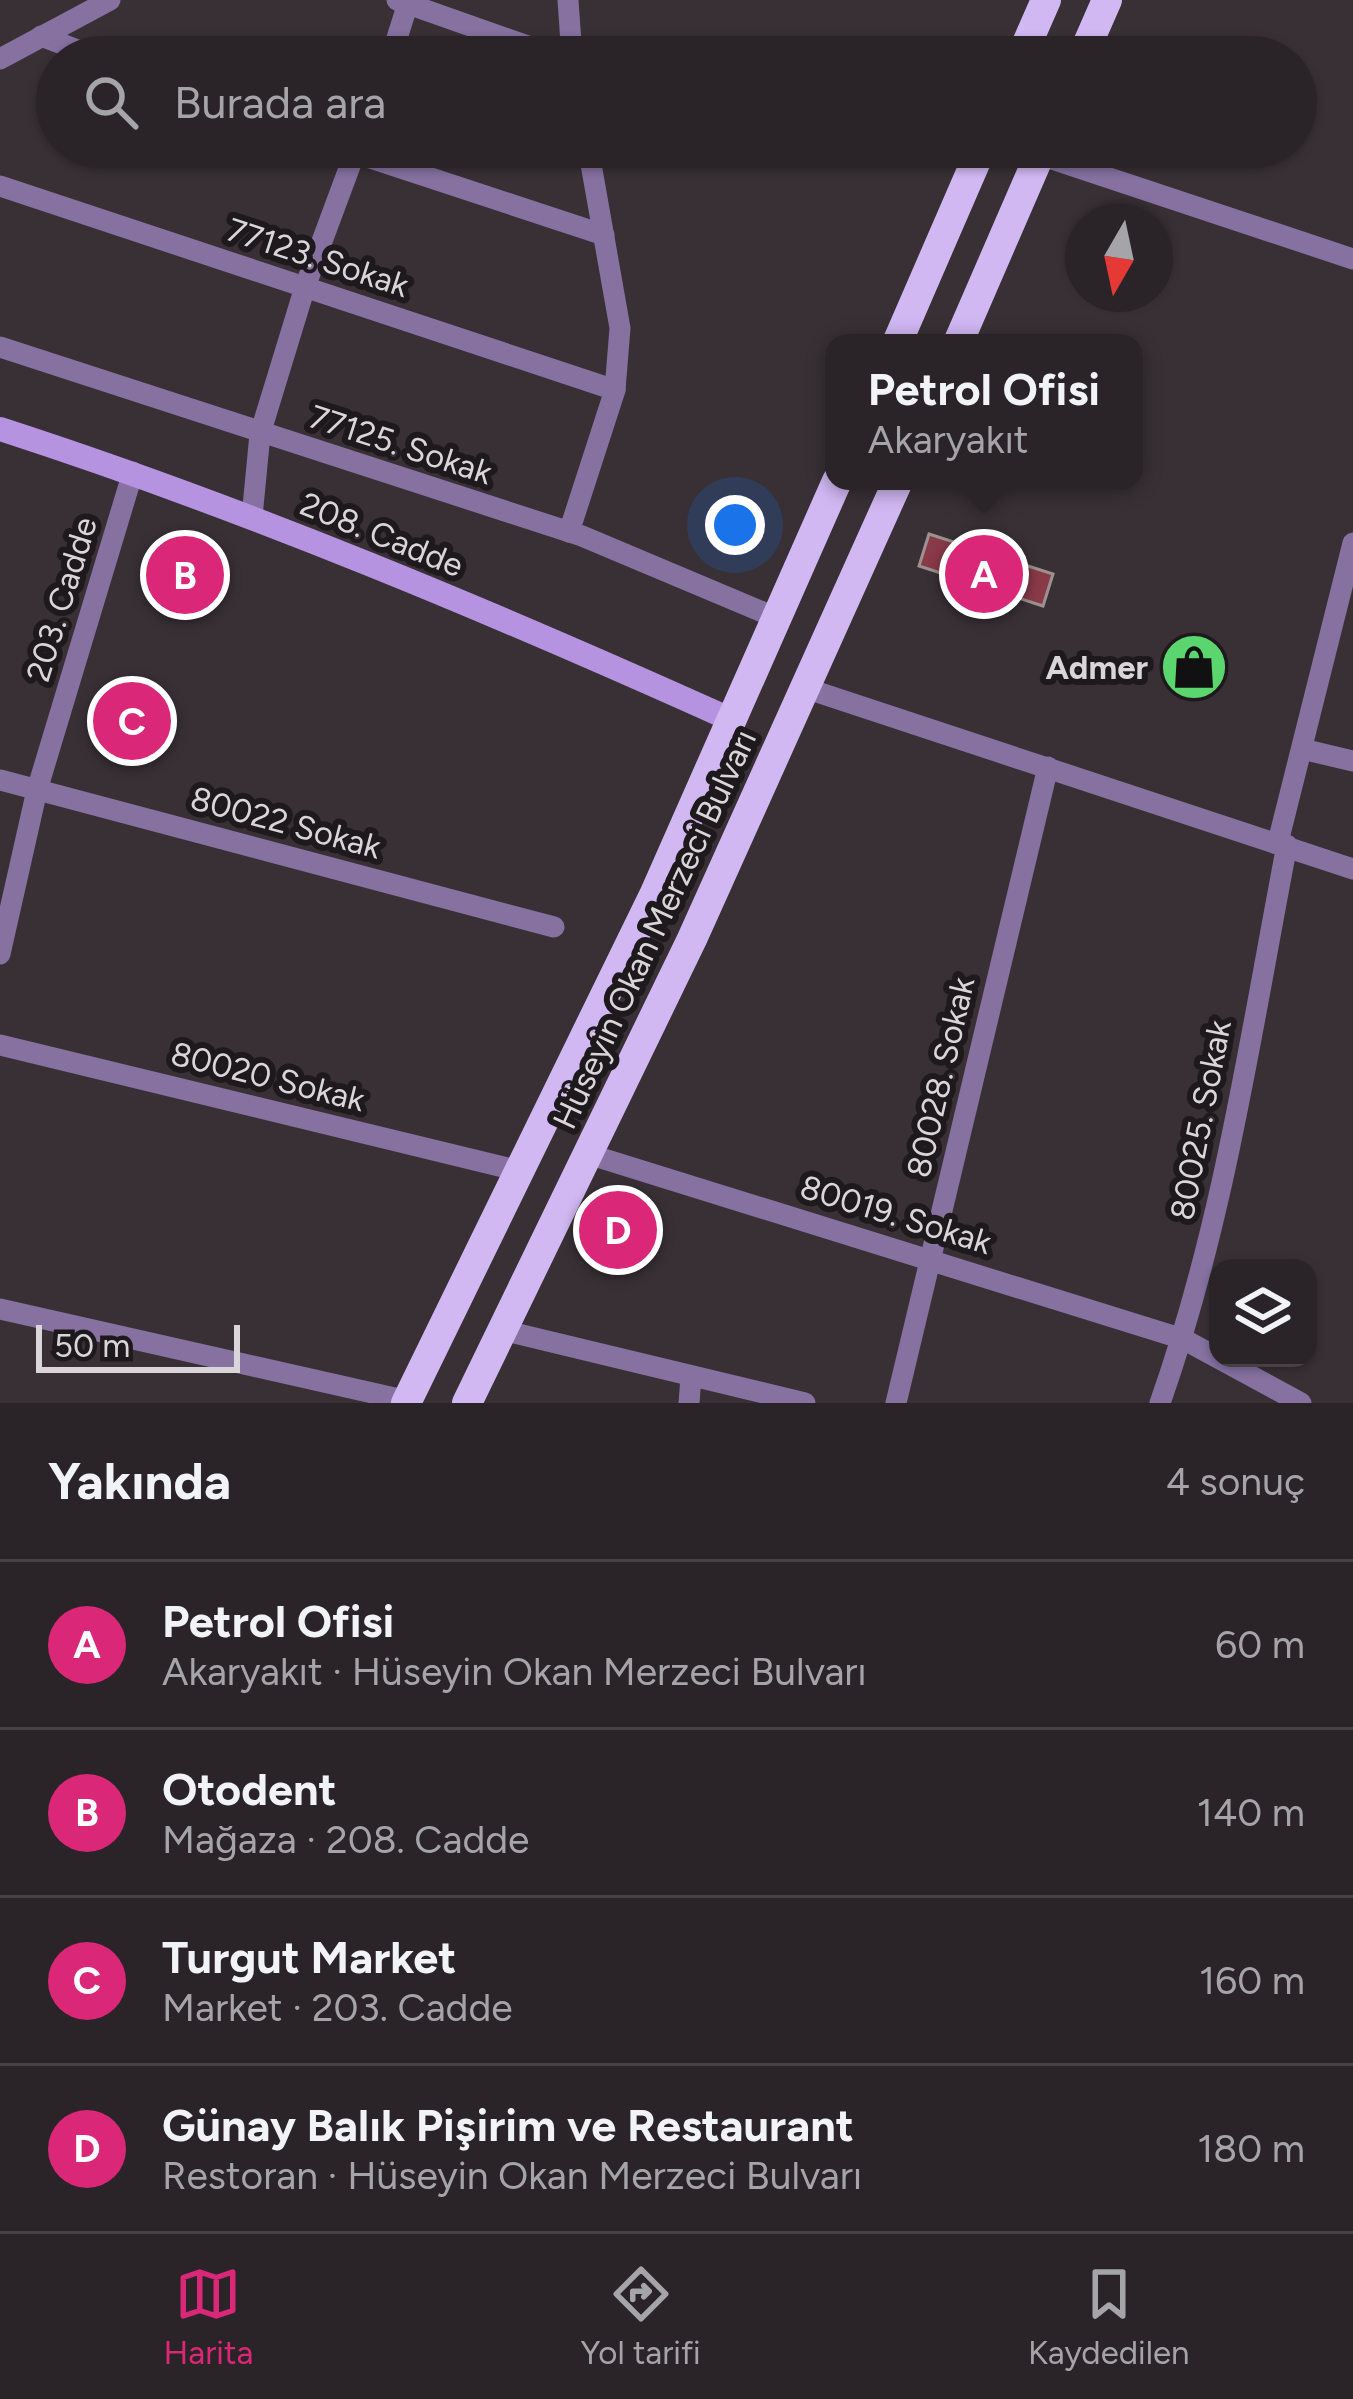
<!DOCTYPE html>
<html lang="tr">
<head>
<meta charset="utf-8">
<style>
  body { margin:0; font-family:Figtree,sans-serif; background:#363034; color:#f1f3f6 }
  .controls { position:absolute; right:36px; bottom:36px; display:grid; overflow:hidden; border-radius:24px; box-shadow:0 3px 9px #0004 }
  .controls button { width:108px; height:108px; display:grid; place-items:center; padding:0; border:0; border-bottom:3px solid #464145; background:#2a2428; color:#f1f3f6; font:60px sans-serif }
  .compass { position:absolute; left:1065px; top:204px; width:108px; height:108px; border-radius:50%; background:#2a2428; box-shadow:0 3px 9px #0004; rotate:189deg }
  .scale { position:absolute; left:36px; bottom:30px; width:204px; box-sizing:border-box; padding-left:12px; border:6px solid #dad5d8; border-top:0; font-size:33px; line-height:42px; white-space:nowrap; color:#dad5d8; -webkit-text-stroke:9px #1d191c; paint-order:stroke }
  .you { position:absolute; left:735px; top:525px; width:42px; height:42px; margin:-30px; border:9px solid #fff; border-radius:50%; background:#1a73e8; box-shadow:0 0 0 18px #1a73e833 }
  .badge { display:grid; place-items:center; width:78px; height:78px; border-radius:50%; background:#db2777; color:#fff; font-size:39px; font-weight:700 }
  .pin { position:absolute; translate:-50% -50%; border:6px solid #fff; box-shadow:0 3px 12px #0006 }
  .popup { position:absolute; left:825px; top:334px; width:318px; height:156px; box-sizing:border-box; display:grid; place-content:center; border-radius:24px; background:#2a2428; filter:drop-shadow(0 3px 9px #0005); font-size:39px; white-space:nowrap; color:#a5a4a8 }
  .popup b { font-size:45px; color:#f1f3f6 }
  .popup::after { content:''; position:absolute; left:50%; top:100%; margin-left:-24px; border:24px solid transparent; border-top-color:#2a2428 }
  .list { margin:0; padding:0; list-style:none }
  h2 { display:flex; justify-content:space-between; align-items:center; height:156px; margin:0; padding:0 48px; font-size:51px }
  h2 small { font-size:39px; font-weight:400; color:#a5a4a8 }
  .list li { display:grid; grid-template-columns:78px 1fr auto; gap:36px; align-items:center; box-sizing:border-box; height:168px; padding:0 48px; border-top:3px solid #464145 }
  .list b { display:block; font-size:45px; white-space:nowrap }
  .list p { margin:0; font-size:39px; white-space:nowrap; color:#a5a4a8 }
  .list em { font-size:39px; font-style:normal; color:#a5a4a8 }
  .icon { flex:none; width:66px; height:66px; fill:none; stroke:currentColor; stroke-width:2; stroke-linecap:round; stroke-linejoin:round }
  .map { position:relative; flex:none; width:1353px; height:1403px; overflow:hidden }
  .search { position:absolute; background:#2a2428; box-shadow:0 3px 9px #0004; left:36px; right:36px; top:36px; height:132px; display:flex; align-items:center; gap:30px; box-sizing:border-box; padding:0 42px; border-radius:66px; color:#a5a4a8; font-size:45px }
  .sheet { height:828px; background:#2a2428 }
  nav { display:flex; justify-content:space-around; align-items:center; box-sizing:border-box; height:168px; border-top:3px solid #464145; background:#2a2428; font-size:33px; color:#a5a4a8 }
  nav a { display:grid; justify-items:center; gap:6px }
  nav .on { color:#db2777 }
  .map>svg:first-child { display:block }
  .building { fill:#893a48; stroke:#9c9091; stroke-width:3 }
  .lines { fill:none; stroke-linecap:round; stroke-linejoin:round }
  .street { stroke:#8671a1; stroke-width:21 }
  .secondary { stroke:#b593e0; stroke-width:24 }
  .primary { stroke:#d1b8f3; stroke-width:30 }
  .labels { text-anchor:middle; stroke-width:12; stroke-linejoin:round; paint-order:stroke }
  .street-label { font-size:33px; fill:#dad5d8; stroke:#1d191c }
  .poi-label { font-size:33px; font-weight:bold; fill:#dad5d8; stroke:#1d191c; text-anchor:end }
</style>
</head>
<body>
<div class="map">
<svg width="1353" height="1403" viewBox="0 0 1353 1403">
  <rect width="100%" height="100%" fill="#383035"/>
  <path class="building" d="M929,534L1053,574L1043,606L919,566Z"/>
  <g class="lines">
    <g class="street">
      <path d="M397,0L559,57"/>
      <path d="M568,0L572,57"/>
      <path d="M41,36L96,57"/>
      <path d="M391,57L409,0"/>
      <path d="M0,59L110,0"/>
      <path d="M337,147L604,235"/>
      <path d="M1040,155L1353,259"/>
      <path d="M0,186L615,390"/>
      <path d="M0,347L582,536L777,618"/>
      <path d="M252,517L260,434L305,287L357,147"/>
      <path d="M569,532L615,390L620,328L588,147"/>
      <path d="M805,688L1353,869"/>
      <path d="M1302,749L1353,761"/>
      <path d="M0,780L554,927"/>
      <path d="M1278,842L1353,543"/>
      <path d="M0,954L37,790L133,472"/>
      <path d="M0,1045L520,1171"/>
      <path d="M588,1154L1183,1339L1301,1403"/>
      <path d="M0,1309L408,1401"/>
      <path d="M502,1330L805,1403"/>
      <path d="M689,1403L691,1377"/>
      <path d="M896,1403L1048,767"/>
      <path d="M1160,1403C1224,1222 1251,1032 1287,845"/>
    </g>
    <path class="secondary" d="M0,429C250,510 492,612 732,720"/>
    <g class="primary">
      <path d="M1021,57L1046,0"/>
      <path d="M1082,57L1107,0"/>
      <path d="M897,343L982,147"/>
      <path d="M958,343L1043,147"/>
      <path d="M406,1403L655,893L837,481"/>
      <path d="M467,1403L692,939L898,481"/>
    </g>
  </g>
  <defs>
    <symbol id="shop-disc" viewBox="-11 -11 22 22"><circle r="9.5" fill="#5bd56e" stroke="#1d191c"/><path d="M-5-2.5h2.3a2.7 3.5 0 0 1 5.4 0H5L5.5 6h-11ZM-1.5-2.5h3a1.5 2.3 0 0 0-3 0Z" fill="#111"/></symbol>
  </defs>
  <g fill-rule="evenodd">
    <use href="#shop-disc" x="1156" y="629" width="76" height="76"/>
  </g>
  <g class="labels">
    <g class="street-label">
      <text transform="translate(318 257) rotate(18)" y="12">77123. Sokak</text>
      <text transform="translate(401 444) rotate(18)" y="12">77125. Sokak</text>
      <text transform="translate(382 534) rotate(22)" y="12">208. Cadde</text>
      <text transform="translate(61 599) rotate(-73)" y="12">203. Cadde</text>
      <text transform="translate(286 822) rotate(15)" y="12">80022 Sokak</text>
      <text transform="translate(654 929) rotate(-65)" y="12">Hüseyin Okan Merzeci Bulvarı</text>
      <text transform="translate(268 1076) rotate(14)" y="12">80020 Sokak</text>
      <text transform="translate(940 1077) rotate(-77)" y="12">80028. Sokak</text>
      <text transform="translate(1200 1120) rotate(-79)" y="12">80025. Sokak</text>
      <text transform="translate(896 1214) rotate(17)" y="12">80019. Sokak</text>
    </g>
    <g class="poi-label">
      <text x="1148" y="679">Admer</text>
    </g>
  </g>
</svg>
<div class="controls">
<button><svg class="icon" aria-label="layers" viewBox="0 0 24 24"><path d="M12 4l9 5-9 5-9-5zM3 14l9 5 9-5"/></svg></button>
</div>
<svg class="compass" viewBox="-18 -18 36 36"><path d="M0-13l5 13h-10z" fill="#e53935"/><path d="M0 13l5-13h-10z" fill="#a5a4a8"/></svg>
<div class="scale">50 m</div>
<div class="you"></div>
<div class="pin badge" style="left:984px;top:574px">A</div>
<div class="popup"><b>Petrol Ofisi</b>Akaryakıt</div>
<div class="pin badge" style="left:185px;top:575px">B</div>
<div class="pin badge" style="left:132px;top:721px">C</div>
<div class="pin badge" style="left:618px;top:1230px">D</div>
<div class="search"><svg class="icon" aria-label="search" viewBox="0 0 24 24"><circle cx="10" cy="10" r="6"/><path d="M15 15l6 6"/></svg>Burada ara</div>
</div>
<section class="sheet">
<h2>Yakında<small>4 sonuç</small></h2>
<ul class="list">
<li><span class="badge">A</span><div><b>Petrol Ofisi</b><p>Akaryakıt · Hüseyin Okan Merzeci Bulvarı</p></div><em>60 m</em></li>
<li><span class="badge">B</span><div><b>Otodent</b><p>Mağaza · 208. Cadde</p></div><em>140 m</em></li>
<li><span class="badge">C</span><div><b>Turgut Market</b><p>Market · 203. Cadde</p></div><em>160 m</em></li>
<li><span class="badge">D</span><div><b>Günay Balık Pişirim ve Restaurant</b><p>Restoran · Hüseyin Okan Merzeci Bulvarı</p></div><em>180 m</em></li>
</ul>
</section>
<nav>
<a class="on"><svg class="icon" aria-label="map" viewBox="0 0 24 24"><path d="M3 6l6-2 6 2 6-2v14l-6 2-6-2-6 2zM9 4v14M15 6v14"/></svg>Harita</a>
<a><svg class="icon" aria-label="directions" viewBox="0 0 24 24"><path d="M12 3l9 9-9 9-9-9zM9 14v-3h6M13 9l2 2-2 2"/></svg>Yol tarifi</a>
<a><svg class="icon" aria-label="saved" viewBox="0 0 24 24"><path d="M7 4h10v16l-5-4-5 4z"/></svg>Kaydedilen</a>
</nav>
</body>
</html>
